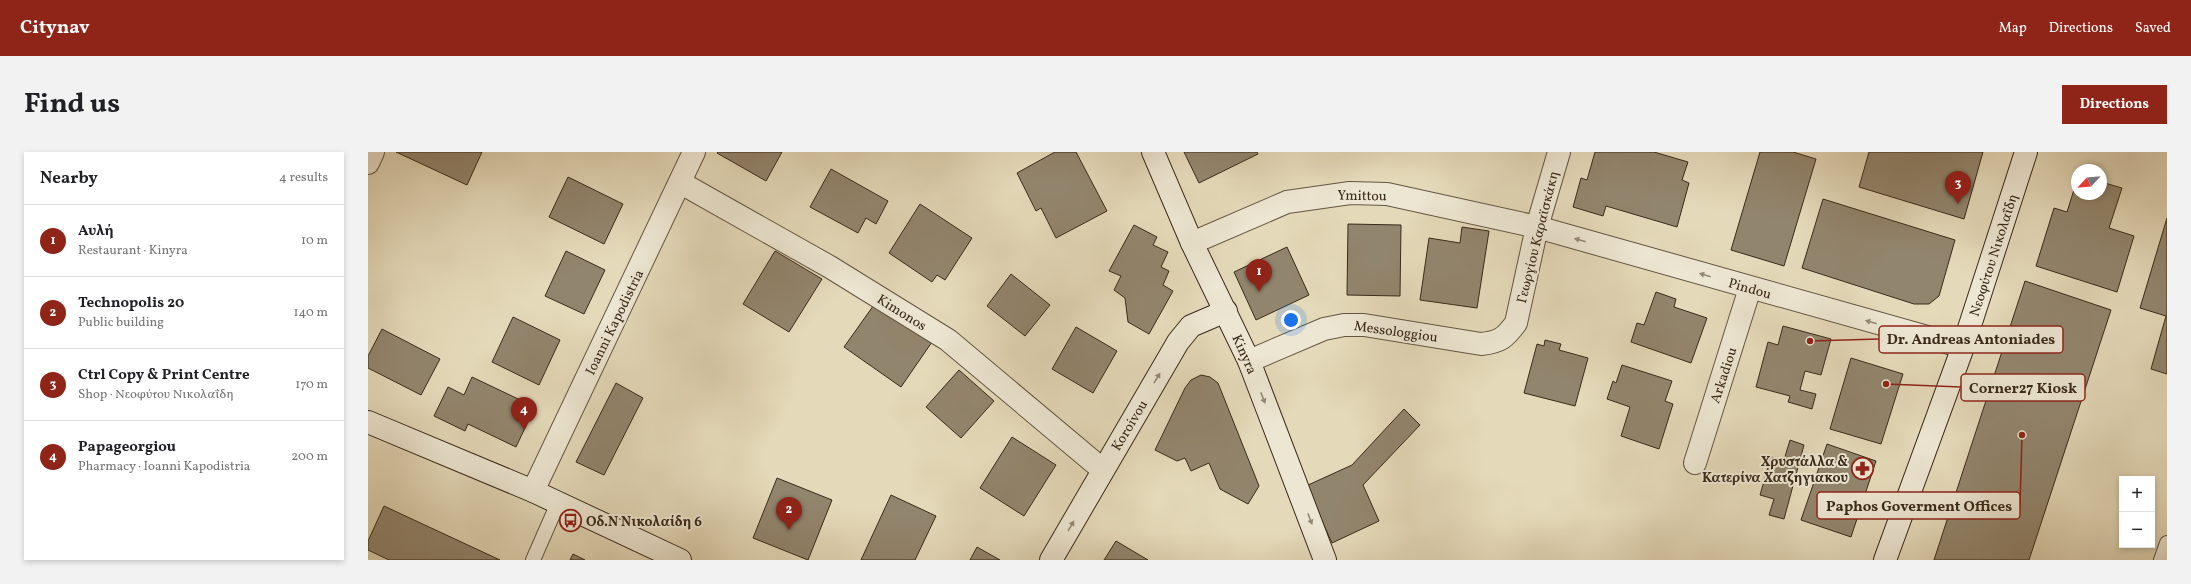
<!DOCTYPE html>
<html lang="en">
<head>
<meta charset="utf-8">
<style>
  body { margin:0; font-family:Vollkorn,serif; background:#f2f2f2; color:#202124 }
  .controls { position:absolute; right:12px; bottom:12px; display:grid; overflow:hidden; border-radius:0px; box-shadow:0 2px 6px #0003 }
  .controls button { width:36px; height:36px; display:grid; place-items:center; padding:0; border:0; border-bottom:1px solid #e0e0e0; background:#fff; color:#202124; font:20px sans-serif }
  .compass { position:absolute; left:1703px; top:12px; width:36px; height:36px; border-radius:50%; background:#fff; box-shadow:0 2px 6px #0003; rotate:244deg }
  .you { position:absolute; left:923px; top:168px; width:14px; height:14px; margin:-10px; border:3px solid #fff; border-radius:50%; background:#1a73e8; box-shadow:0 0 0 6px #1a73e833 }
  .badge { display:grid; place-items:center; width:26px; height:26px; border-radius:50%; background:#8f2418; color:#fff; font-size:13px; font-weight:700 }
  .pin { position:absolute; translate:-50% -33px; filter:drop-shadow(0 1px 2px #0008) }
  .pin::after { content:''; position:absolute; top:21px; width:14px; height:12px; background:inherit; clip-path:polygon(0 0,100% 0,50% 100%) }
  .list { margin:0; padding:0; list-style:none }
  h2 { display:flex; justify-content:space-between; align-items:center; height:52px; margin:0; padding:0 16px; font-size:17px }
  h2 small { font-size:13px; font-weight:400; color:#757577 }
  .list li { display:grid; grid-template-columns:26px 1fr auto; gap:12px; align-items:center; box-sizing:border-box; height:72px; padding:0 16px; border-top:1px solid #e0e0e0 }
  .list b { display:block; font-size:15px; white-space:nowrap }
  .list p { margin:0; font-size:13px; white-space:nowrap; color:#757577 }
  .list em { font-size:13px; font-style:normal; color:#757577 }
  .map { position:relative; flex:none; width:1799px; height:408px; overflow:hidden; border-radius:0px }
  header { display:flex; align-items:center; gap:24px; box-sizing:border-box; height:56px; padding:0 20px; background:#8f2418; color:#fff }
  header strong { font-size:19px }
  nav { display:flex; gap:22px; margin-inline-start:auto; font-size:14px }
  .intro { display:flex; align-items:center; justify-content:space-between; box-sizing:border-box; height:96px; padding:0 24px }
  h1 { margin:0; font-size:28px }
  .button { padding:10px 18px; border-radius:0px; background:#8f2418; color:#fff; font-size:14px; font-weight:700 }
  main { display:flex; gap:24px; padding:0 24px }
  aside { flex:1; background:#fff; border-radius:0px; box-shadow:0 2px 6px #0003 }
  .map>svg:first-child { display:block }
  .building { fill:#92856d; stroke:#3a2a1a }
  .lines { fill:none; stroke-linecap:round; stroke-linejoin:round }
  .lane-casing { stroke:#645642; stroke-width:16 }
  .street-casing { stroke:#645642; stroke-width:24 }
  .secondary-casing { stroke:#3a2a1a; stroke-width:24 }
  .lane { stroke:#ede6d2; stroke-width:14 }
  .street { stroke:#ede6d2; stroke-width:22 }
  .secondary { stroke:#ede6d2; stroke-width:22 }
  .oneway { fill:#948876 }
  .labels { text-anchor:middle; stroke-width:4; stroke-linejoin:round; paint-order:stroke }
  .street-label { font-size:14px; fill:#3a2a1a; stroke:#ede6d2 }
  .poi-label { font-size:14px; font-weight:bold; fill:#3a2a1a; stroke:#ede6d2; text-anchor:end }
  .leader { fill:none; stroke:#8f2418; stroke-width:1.5 }
  .callout-dot { fill:#8f2418; stroke:#ede6d2; stroke-width:1.5 }
  .callout { fill:#ede6d2; stroke:#8f2418; stroke-width:1.5 }
  .callout-label { font-size:15px; text-anchor:middle; font-weight:bold; fill:#3a2a1a }
</style>
</head>
<body>
<header>
<strong>Citynav</strong>
<nav><a>Map</a><a>Directions</a><a>Saved</a></nav>
</header>
<div class="intro"><h1>Find us</h1><a class="button">Directions</a></div>
<main>
<aside>
<h2>Nearby<small>4 results</small></h2>
<ul class="list">
<li><span class="badge">1</span><div><b>Αυλή</b><p>Restaurant · Kinyra</p></div><em>10 m</em></li>
<li><span class="badge">2</span><div><b>Technopolis 20</b><p>Public building</p></div><em>140 m</em></li>
<li><span class="badge">3</span><div><b>Ctrl Copy &amp; Print Centre</b><p>Shop · Νεοφύτου Νικολαΐδη</p></div><em>170 m</em></li>
<li><span class="badge">4</span><div><b>Papageorgiou</b><p>Pharmacy · Ioanni Kapodistria</p></div><em>200 m</em></li>
</ul>
</aside>
<div class="map">
<svg width="1799" height="408" viewBox="0 0 1799 408">
  <rect width="100%" height="100%" fill="#e4d9b9"/>
  <filter id="stains"><feTurbulence type="fractalNoise" baseFrequency=".005" numOctaves="4"/><feColorMatrix values="0 0 0 0 .2 0 0 0 0 .09 0 0 0 0 .02 0 0 0 .5 -.17"/></filter>
  <radialGradient id="worn" r=".72"><stop offset=".6" stop-color="#630" stop-opacity="0"/><stop offset="1" stop-color="#630" stop-opacity=".3"/></radialGradient>
  <g class="building">
    <path d="M28,0H114L99,33Z"/>
    <path d="M350,0H414L398,29L349,1Z"/>
    <path d="M687,0H708L739,59L688,86L673,56L668,59L649,21Z"/>
    <path d="M816,0H889L890,2L831,31Z"/>
    <path d="M1227,0H1286L1320,10L1314,28L1321,31L1309,75L1238,54L1235,64L1205,55L1213,26L1219,28Z"/>
    <path d="M1392,0H1425L1448,7L1416,114L1363,98Z"/>
    <path d="M1501,0H1615L1596,67L1491,35Z"/>
    <path d="M463,17L520,49L508,72L498,66L490,81L442,55Z"/>
    <path d="M200,25L255,52L236,92L181,65Z"/>
    <path d="M1709,28V42H1733V30L1754,36L1741,76L1766,84L1749,140L1668,114L1686,56L1699,60Z"/>
    <path d="M1455,47L1587,88L1571,144L1561,152H1546L1434,116Z"/>
    <path d="M552,52L604,86L577,128L569,123L564,130L521,101Z"/>
    <path d="M1799,66V222L1783,217L1798,164L1772,156Z"/>
    <path d="M980,72L1033,73L1032,144L979,143Z"/>
    <path d="M766,73L789,85L785,93L800,100L793,115L801,119L795,133L805,139L781,182L760,170L757,146L746,138L753,124L741,119Z"/>
    <path d="M1094,75L1121,79L1109,156L1052,148L1061,86L1092,91Z"/>
    <path d="M919,95L941,143L888,168L866,120Z"/>
    <path d="M198,99L237,118L216,162L177,144Z"/>
    <path d="M407,99L454,127L421,180L375,152Z"/>
    <path d="M643,122L682,153L657,184L619,154Z"/>
    <path d="M1657,129L1743,158L1661,408H1566Z"/>
    <path d="M1288,140L1308,147L1306,155L1339,166L1323,211L1263,190L1269,171L1276,173Z"/>
    <path d="M508,150L564,190L533,235L476,195Z"/>
    <path d="M145,165L192,188L171,233L124,210Z"/>
    <path d="M1415,174L1463,187L1453,223L1437,219L1432,238L1448,242L1444,257L1420,250L1422,244L1388,235L1400,190L1410,193Z"/>
    <path d="M708,175L749,199L725,241L684,217Z"/>
    <path d="M14,177L72,207L53,243L0,216V204Z"/>
    <path d="M1177,188L1193,192L1191,198L1220,206L1207,254L1156,241L1169,192L1176,194Z"/>
    <path d="M1483,206L1535,222L1513,292L1462,277Z"/>
    <path d="M1254,213L1304,229L1297,249L1305,252L1291,297L1253,284L1262,255L1239,247L1245,229L1248,231Z"/>
    <path d="M591,218L626,249L593,286L558,255Z"/>
    <path d="M833,223L842,225L850,231L891,334L880,352L852,337L841,311L823,319L817,306L809,309L787,298L817,236L823,228Z"/>
    <path d="M104,225L167,255L148,295L100,272L97,279L66,264L80,235L96,243Z"/>
    <path d="M248,231L275,246L236,323L208,310Z"/>
    <path d="M1036,257L1052,273L995,333L1011,369L964,391L938,334L984,313Z"/>
    <path d="M644,285L688,313L656,364L612,336Z"/>
    <path d="M1422,288L1436,293L1416,367L1401,363L1406,347L1392,343L1403,305L1416,308Z"/>
    <path d="M1459,292L1508,309L1483,385L1433,368Z"/>
    <path d="M409,326L464,348L440,408L385,386Z"/>
    <path d="M523,343L568,364L547,408H493Z"/>
    <path d="M16,354L132,408H21L0,398V389Z"/>
    <path d="M748,389L780,408H736Z"/>
    <path d="M609,395L632,408H602Z"/>
    <path d="M205,402L217,408H202Z"/>
  </g>
  <g class="lines">
    <defs>
      <g id="lane">
        <path d="M165,408L190,351"/>
        <path d="M1793,408L1799,391"/>
      </g>
      <g id="street">
        <path d="M0,11L5,0"/>
        <path d="M313,31L462,115L580,188L735,318"/>
        <path d="M824,91L919,50L982,41L1019,42L1169,75L1595,195"/>
        <path d="M881,209L956,177L976,173H996L1113,192C1132,190 1137,186 1148,171L1169,75L1191,0"/>
        <path d="M1327,311L1382,136"/>
        <path d="M165,339L326,0"/>
      </g>
      <g id="secondary">
        <path d="M785,0L824,91L881,209L957,408"/>
        <path d="M0,270L165,339L312,408"/>
        <path d="M683,408L810,190L823,174L858,159"/>
        <path d="M1517,408L1595,195L1658,0"/>
      </g>
    </defs>
    <use href="#lane" class="lane-casing"/>
    <use href="#street" class="street-casing"/>
    <use href="#secondary" class="secondary-casing"/>
    <use href="#lane" class="lane"/>
    <use href="#street" class="street"/>
    <use href="#secondary" class="secondary"/>
  </g>
  <defs><path id="oneway-solid" d="M-6-.8H1V-3.2L6.5 0L1 3.2V.8H-6Z"/></defs>
  <g class="oneway">
    <use href="#oneway-solid" transform="translate(1212 88) rotate(-164)"/>
    <use href="#oneway-solid" transform="translate(1337 123) rotate(-164)"/>
    <use href="#oneway-solid" transform="translate(1503 170) rotate(-164)"/>
    <use href="#oneway-solid" transform="translate(789 226) rotate(-59)"/>
    <use href="#oneway-solid" transform="translate(895 246) rotate(69)"/>
    <use href="#oneway-solid" transform="translate(942 367) rotate(69)"/>
    <use href="#oneway-solid" transform="translate(703 374) rotate(-60)"/>
  </g>
  <defs>
    <symbol id="pharmacy-ring" viewBox="-11 -11 22 22"><circle r="9.5" fill="#ede6d2" stroke="#8f2418" stroke-width="1.5"/><path d="M-2-6h4v4h4v4h-4v4h-4v-4h-4v-4h4Z" fill="#8f2418"/></symbol>
    <symbol id="bus-ring" viewBox="-11 -11 22 22"><circle r="9.5" fill="#ede6d2" stroke="#8f2418" stroke-width="1.5"/><path d="M-5-6H5V4H4V6H2V4H-2V6H-4V4H-5ZM-3.5-4V0h7V-4ZM-3.5 1.2v1.5H-2V1.2ZM2 1.2v1.5H3.5V1.2Z" fill="#8f2418"/></symbol>
  </defs>
  <g fill-rule="evenodd">
    <use href="#pharmacy-ring" x="1482" y="304" width="25" height="25"/>
    <use href="#bus-ring" x="190" y="356" width="25" height="25"/>
  </g>
  <g class="labels">
    <g class="street-label">
      <text transform="translate(994 43) rotate(1)" y="5">Ymittou</text>
      <text transform="translate(1169 85) rotate(-76)" y="5">Γεωργίου Καραϊσκάκη</text>
      <text transform="translate(1625 103) rotate(-72)" y="5">Νεοφύτου Νικολαΐδη</text>
      <text transform="translate(1382 136) rotate(16)" y="5">Pindou</text>
      <text transform="translate(534 160) rotate(32)" y="5">Kimonos</text>
      <text transform="translate(246 170) rotate(-64)" y="5">Ioanni Kapodistria</text>
      <text transform="translate(1028 179) rotate(8)" y="5">Messologgiou</text>
      <text transform="translate(877 202) rotate(66)" y="5">Kinyra</text>
      <text transform="translate(1355 223) rotate(-72)" y="5">Arkadiou</text>
      <text transform="translate(761 273) rotate(-59)" y="5">Koroivou</text>
    </g>
    <g class="poi-label">
      <text x="1480" y="314">Χρυστάλλα &amp;<tspan x="1480" dy="16">Κατερίνα Χατζηγιακου</tspan></text>
      <text x="218" y="374" text-anchor="start">Οδ.Ν Νικολαίδη 6</text>
    </g>
  </g>
  <path class="leader" d="M1442 189L1511 187M1518 232L1593 235M1654 283L1652 353"/>
  <g class="callout-dot">
    <circle cx="1442" cy="189" r="4"/>
    <circle cx="1518" cy="232" r="4"/>
    <circle cx="1654" cy="283" r="4"/>
  </g>
  <g class="callout">
    <rect x="1511" y="174" width="184" height="27" rx="4"/>
    <rect x="1593" y="222" width="124" height="27" rx="4"/>
    <rect x="1449" y="340" width="203" height="27" rx="4"/>
  </g>
  <g class="callout-label">
    <text x="1603" y="192">Dr. Andreas Antoniades</text>
    <text x="1655" y="241">Corner27 Kiosk</text>
    <text x="1551" y="359">Paphos Goverment Offices</text>
  </g>
  <rect width="100%" height="100%" filter="url(#stains)"/>
  <rect width="100%" height="100%" fill="url(#worn)"/>
</svg>
<div class="controls">
<button>+</button>
<button>−</button>
</div>
<svg class="compass" viewBox="-18 -18 36 36"><path d="M0-13l5 13h-10z" fill="#e53935"/><path d="M0 13l5-13h-10z" fill="#757577"/></svg>
<div class="you"></div>
<div class="pin badge" style="left:891px;top:140px">1</div>
<div class="pin badge" style="left:421px;top:378px">2</div>
<div class="pin badge" style="left:1590px;top:52px">3</div>
<div class="pin badge" style="left:156px;top:278px">4</div>
</div>
</main>
</body>
</html>
